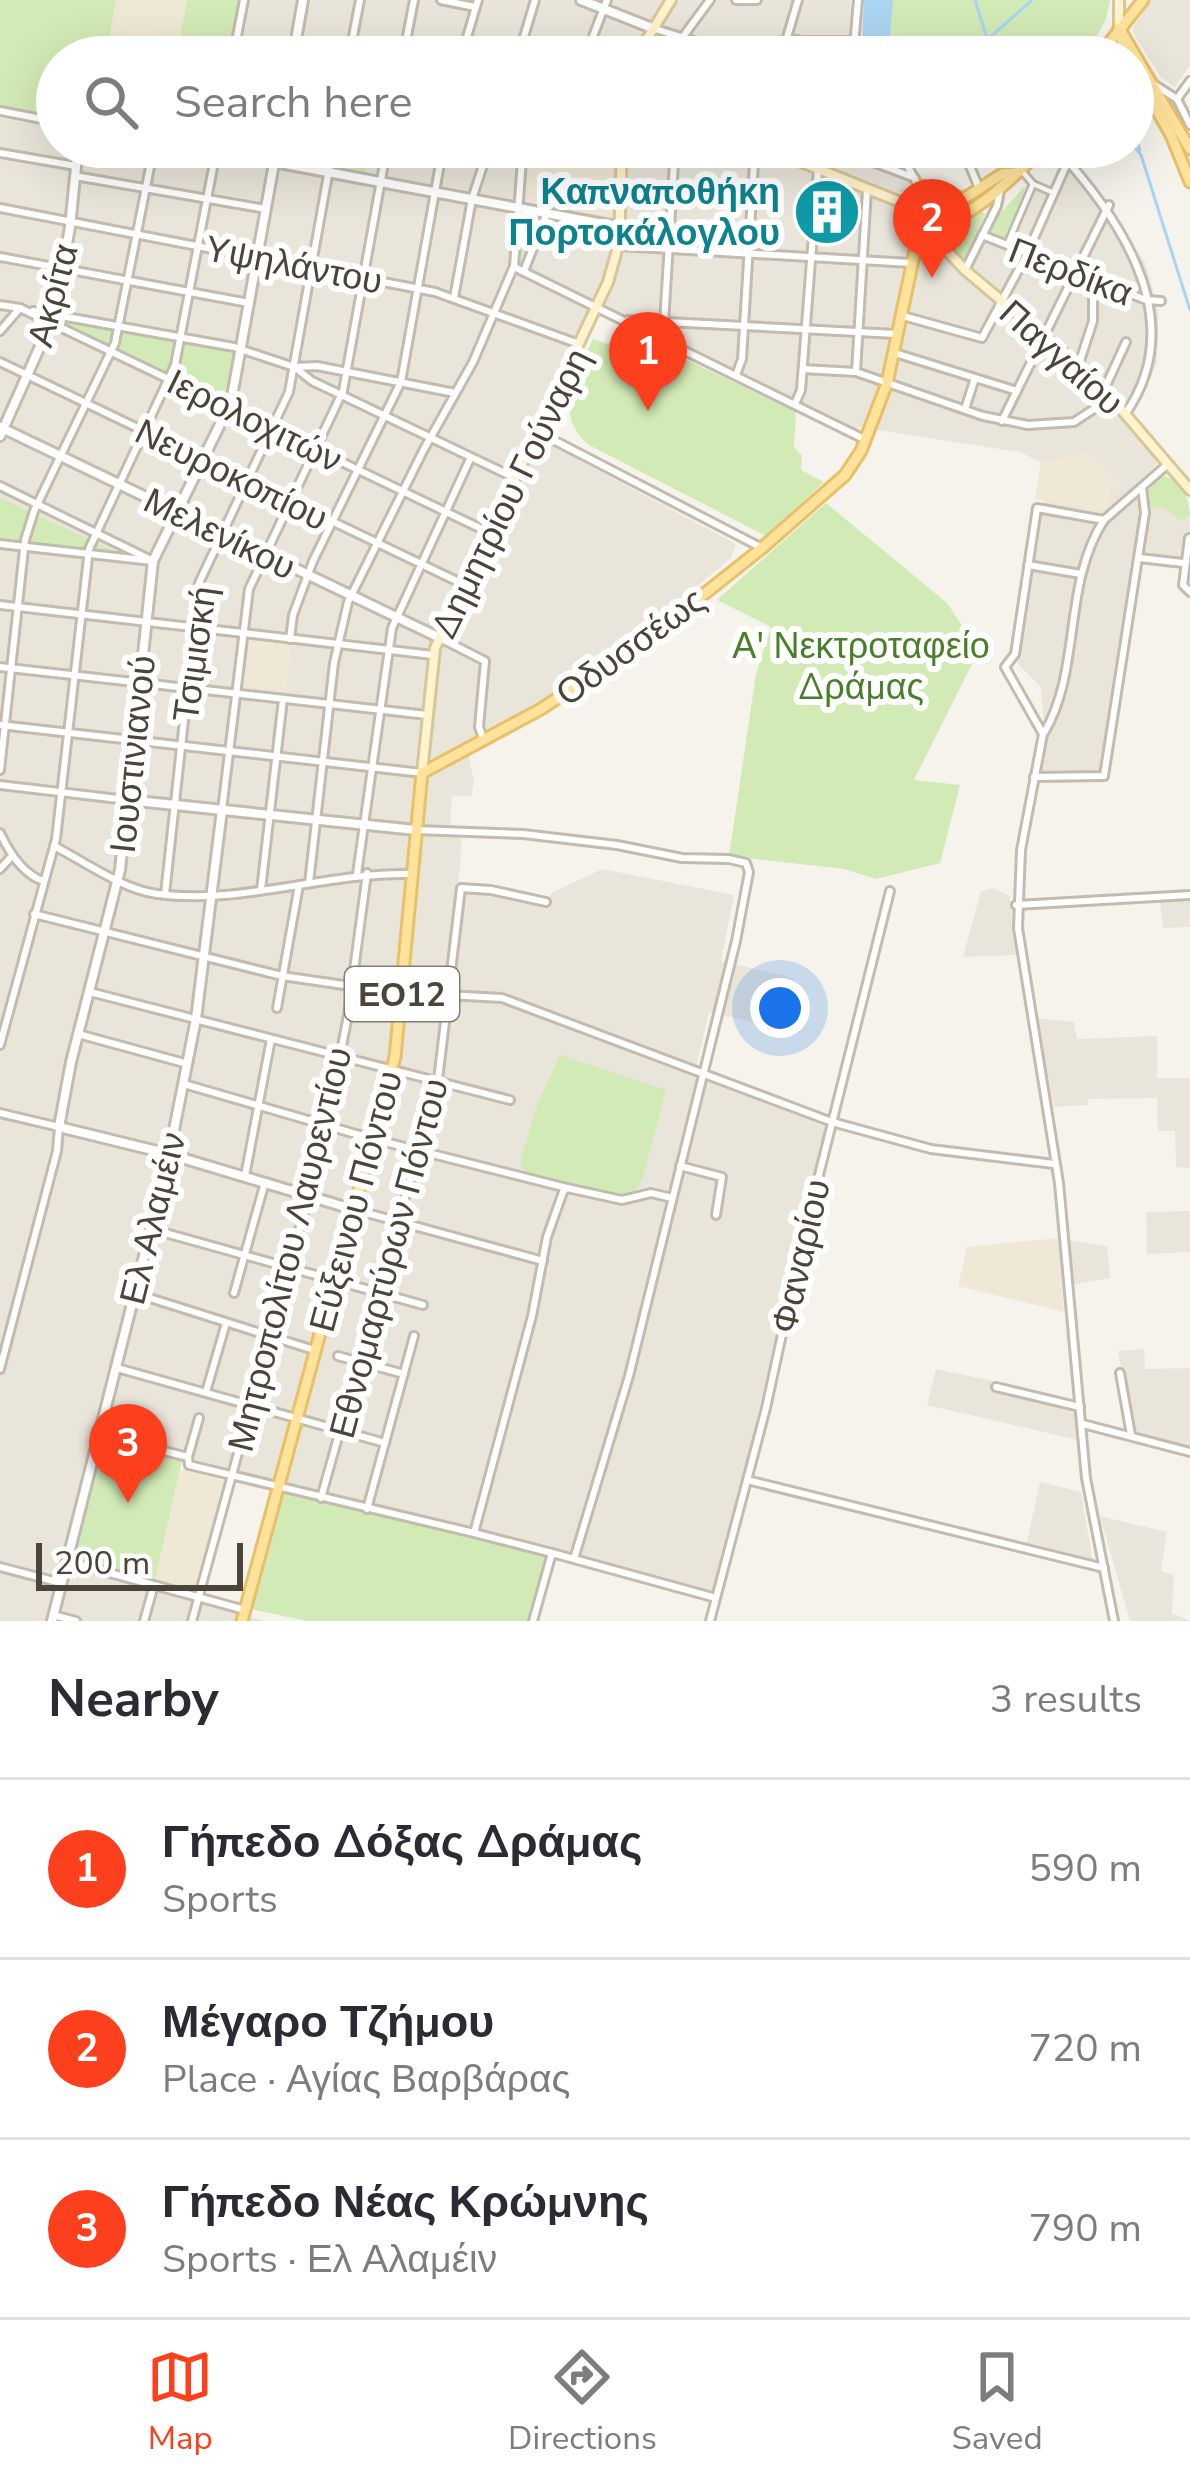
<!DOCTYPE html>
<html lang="en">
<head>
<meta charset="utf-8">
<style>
  body { margin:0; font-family:"Nunito Sans",sans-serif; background:#f2f2f3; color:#2b2b33 }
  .scale { position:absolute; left:36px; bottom:30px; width:207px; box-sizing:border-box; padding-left:12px; border:6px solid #4b4439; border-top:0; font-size:33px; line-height:42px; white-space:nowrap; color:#4b4439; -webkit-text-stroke:9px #fff; paint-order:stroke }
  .you { position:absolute; left:780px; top:1008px; width:42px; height:42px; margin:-30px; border:9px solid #fff; border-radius:50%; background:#1a73e8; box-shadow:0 0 0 18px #1a73e833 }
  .badge { display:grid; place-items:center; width:78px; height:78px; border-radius:50%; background:#fc3f1d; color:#fff; font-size:39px; font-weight:700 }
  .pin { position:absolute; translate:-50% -99px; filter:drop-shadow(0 3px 6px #0008) }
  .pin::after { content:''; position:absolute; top:63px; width:42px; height:36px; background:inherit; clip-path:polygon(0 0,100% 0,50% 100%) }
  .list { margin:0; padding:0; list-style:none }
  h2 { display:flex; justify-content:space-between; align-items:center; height:156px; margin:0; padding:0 48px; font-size:51px }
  h2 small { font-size:39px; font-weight:400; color:#7c7c81 }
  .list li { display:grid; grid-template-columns:78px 1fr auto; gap:36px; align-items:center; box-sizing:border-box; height:180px; padding:0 48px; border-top:3px solid #e1e1e2 }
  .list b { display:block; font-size:45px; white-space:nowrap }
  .list p { margin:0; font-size:39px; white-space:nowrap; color:#7c7c81 }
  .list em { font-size:39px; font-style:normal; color:#7c7c81 }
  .icon { flex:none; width:66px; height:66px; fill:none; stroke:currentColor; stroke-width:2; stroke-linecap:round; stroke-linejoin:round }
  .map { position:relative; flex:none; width:1190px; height:1621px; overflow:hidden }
  .search { position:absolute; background:#fff; box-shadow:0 12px 48px #0002; left:36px; right:36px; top:36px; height:132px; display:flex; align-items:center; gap:30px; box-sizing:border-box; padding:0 42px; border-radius:66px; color:#7c7c81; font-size:45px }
  .sheet { height:696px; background:#fff }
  nav { display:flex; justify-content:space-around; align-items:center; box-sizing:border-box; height:168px; border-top:3px solid #e1e1e2; background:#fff; font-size:33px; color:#7c7c81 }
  nav a { display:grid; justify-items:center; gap:6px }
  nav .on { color:#fc3f1d }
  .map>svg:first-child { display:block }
  .residential { fill:#eae5da }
  .education { fill:#efe8d6 }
  .green { fill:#d2eab5 }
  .water { fill:#a9d4f2 }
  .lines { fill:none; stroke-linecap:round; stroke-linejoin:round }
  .stream { stroke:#a9d4f2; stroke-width:3 }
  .pedestrian-casing { stroke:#c2bbae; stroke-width:10 }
  .minor-casing { stroke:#c2bbae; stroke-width:12 }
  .tertiary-casing { stroke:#c2bbae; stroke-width:14 }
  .secondary-casing { stroke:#d6c79b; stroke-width:14 }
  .primary-casing { stroke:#e6c16a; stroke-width:15 }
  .pedestrian { stroke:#fff; stroke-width:4.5 }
  .minor { stroke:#fff; stroke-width:6 }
  .tertiary { stroke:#fff; stroke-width:8 }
  .secondary { stroke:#fff3cd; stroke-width:8 }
  .primary { stroke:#ffe39c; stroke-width:9 }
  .labels { text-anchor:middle; stroke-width:12; stroke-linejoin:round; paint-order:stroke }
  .shield { fill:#fff; stroke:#817c74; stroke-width:3 }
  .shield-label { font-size:33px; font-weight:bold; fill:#4b4439 }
  .culture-label { font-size:36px; font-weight:bold; fill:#0d838f; stroke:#fff; text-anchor:end }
  .street-label { font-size:36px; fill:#4b4439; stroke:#fff }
  .park-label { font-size:36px; fill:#4a7f2a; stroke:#fff }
</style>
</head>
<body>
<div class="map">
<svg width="1190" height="1621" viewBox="0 0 1190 1621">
  <rect width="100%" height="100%" fill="#f6f3ec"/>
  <g class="residential">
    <path d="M250,0H851L849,36L781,37L785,57H240Z"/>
    <path d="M1151,0H1190V65L1175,87L1161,77L1135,36L1133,28Z"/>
    <path d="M0,118L57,128V147H160L220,158L223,147H937L914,165L927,192V209L964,260L978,230L1006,239L1037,188L1057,197L1070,170L1104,204L1146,264L1158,311L1157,362L1147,387L1119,416L1158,463L1134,487L1142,506L1163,508L1181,521L1190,516V586L1185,576L1187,561L1136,555L1100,774L1037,771L1049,732L1044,726L1041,687L1017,663L1044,501L1035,499L1041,462L1019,452L877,430L865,425L854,429L593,300L528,433L736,544L731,558L628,643L553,694L466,744L474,782L471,796H452L450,834L462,836L458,891L496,894L540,904L553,892L602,869L734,895L721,961L794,978L782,1029L709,1012L694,1075L827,1127L714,1596L542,1546L192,1462L193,1453L94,1428L61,1564L265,1621H0Z"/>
    <path d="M993,888L1010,896L1016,955L963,957L981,891Z"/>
    <path d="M1190,897V927L1163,928L1160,901Z"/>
    <path d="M1036,1018L1074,1022L1077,1039L1157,1036V1078H1190V1168L1176,1167L1175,1131H1158L1157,1098L1088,1099V1105L1054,1107Z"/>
    <path d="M1190,1211V1252L1147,1254L1146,1212Z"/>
    <path d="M1067,1240L1107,1246L1110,1278L1070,1285Z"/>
    <path d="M1144,1349L1145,1369L1190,1368V1449L1133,1433L1118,1351Z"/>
    <path d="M936,1369L997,1382L996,1389L1074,1408L1078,1440L927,1405Z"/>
    <path d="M1040,1482L1081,1492L1093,1563L1026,1546Z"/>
    <path d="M1100,1516L1167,1532L1161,1571L1174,1575L1172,1613L1190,1621H1130Z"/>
  </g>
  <g class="education">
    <path d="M116,0H187L176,57H106Z"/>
    <path d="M526,147H594V154L614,156L611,220L521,202Z"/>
    <path d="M1088,451L1121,486L1116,490L1111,487L1105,511L1035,499L1042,463Z"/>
    <path d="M249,640L292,645L286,692L243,687Z"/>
    <path d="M1058,1238L1064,1312L958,1286L967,1247Z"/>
    <path d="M180,1469L224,1481L196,1590L155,1580Z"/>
  </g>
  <g class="green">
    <path d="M0,0H116L106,57H57V117L0,106Z"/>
    <path d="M187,0H239L229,57H176Z"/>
    <path d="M864,0H1110L1106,19L1086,57H866Z"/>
    <path d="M338,147H382L380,157L368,155L365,174L334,168Z"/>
    <path d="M1026,185L1006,239L990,233L997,217Z"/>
    <path d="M980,210L985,214L964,261L941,230Z"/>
    <path d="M525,213L535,214L538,222L522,263L518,261L521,215Z"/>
    <path d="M63,320L234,353L224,398L63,322Z"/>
    <path d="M622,329L796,412L794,447L802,456L801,470L824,482L766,536L589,445C551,413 576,375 593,339L607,344L623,337Z"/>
    <path d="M1161,476C1180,477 1190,499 1190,516L1181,521L1163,508L1149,507L1148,488Z"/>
    <path d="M0,498L114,551V554L0,540Z"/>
    <path d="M826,503L947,603L979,650L914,780L960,785L940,863L876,879L844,869L729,856L756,674L771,627L717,600Z"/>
    <path d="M560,1055L666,1090L642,1180L633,1194C612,1200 537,1182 522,1168L521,1158L537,1105Z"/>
    <path d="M99,1440L182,1460L155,1580L70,1557Z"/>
    <path d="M283,1490L548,1552L529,1621H306L251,1609Z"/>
  </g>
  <path class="water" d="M864,0H893L888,57H870L862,39Z"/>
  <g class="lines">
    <g class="stream">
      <path d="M975,0L987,38"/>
      <path d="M988,57L987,40L1032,0"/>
      <path d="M1133,129L1140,150"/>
      <path d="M1133,145L1141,155L1190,310"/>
    </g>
    <defs>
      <g id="pedestrian">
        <path d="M797,40H856"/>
        <path d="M909,165L940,147"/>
        <path d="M1033,184L1054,193"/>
        <path d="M1007,245L1033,184L1022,171"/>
      </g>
      <g id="minor">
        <path d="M441,0L475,7"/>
        <path d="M736,0H757"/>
        <path d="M798,0L786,41L797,40L801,57"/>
        <path d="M652,28L720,49L786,41"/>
        <path d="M682,38L710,0"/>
        <path d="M464,43L517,57"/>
        <path d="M233,57L244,0"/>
        <path d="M349,57L360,0"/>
        <path d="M403,57L414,0"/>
        <path d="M461,57L478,0"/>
        <path d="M518,57L535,0"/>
        <path d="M585,57L607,0"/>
        <path d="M694,57L697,43"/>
        <path d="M808,57H819"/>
        <path d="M853,57L858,0"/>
        <path d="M1155,85L1177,99L1190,81"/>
        <path d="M1177,99L1190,125"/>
        <path d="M0,111L57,122"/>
        <path d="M833,147L915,178"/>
        <path d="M897,147L918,185L920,210"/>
        <path d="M962,147L979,188"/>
        <path d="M1055,147C1121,218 1190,320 1126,413"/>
        <path d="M0,153L76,166"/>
        <path d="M799,162L803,147"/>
        <path d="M75,176L266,209"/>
        <path d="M672,185L752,188"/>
        <path d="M0,208L435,292L579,344"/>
        <path d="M982,235L1146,300L1161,301"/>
        <path d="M619,246L911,263"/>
        <path d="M0,257L249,303"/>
        <path d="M514,267L866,440"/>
        <path d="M965,270L997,206L1000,191"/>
        <path d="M524,271L547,213"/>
        <path d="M454,298L472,199L489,147"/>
        <path d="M0,305L20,308"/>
        <path d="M33,311L234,347L294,367L317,366L455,393"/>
        <path d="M903,316L982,338L1027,254L1068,161"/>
        <path d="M628,320L896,334"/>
        <path d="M0,331L20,308L490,533"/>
        <path d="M663,339L675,147"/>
        <path d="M895,353L1017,391"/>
        <path d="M0,362L465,585"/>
        <path d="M1079,364L1093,321V279"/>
        <path d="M297,369L312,381L515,478"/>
        <path d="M803,369L856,372L983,416L1028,425L1074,422L1112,397"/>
        <path d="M856,372L867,190"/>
        <path d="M736,375L742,359L755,147"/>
        <path d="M1105,388L1126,342"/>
        <path d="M795,404L801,390L818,170"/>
        <path d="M965,409L975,378"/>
        <path d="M1002,421L1109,205"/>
        <path d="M538,432L762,548"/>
        <path d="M0,486L153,561"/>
        <path d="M1104,520L1037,508L1015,654L1005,667L1043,734L1021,850L1018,928L1059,1183L1086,1478L1114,1621"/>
        <path d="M1189,538L1183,585L1190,592"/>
        <path d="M0,544L152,561"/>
        <path d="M1139,558L1183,563"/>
        <path d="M1028,565L1081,574"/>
        <path d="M0,605L433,655"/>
        <path d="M440,638L485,661L479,727L483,738"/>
        <path d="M290,639L293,615L313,561L401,382L443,147"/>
        <path d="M0,667L427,715"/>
        <path d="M0,725L422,773"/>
        <path d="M1044,733C1082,669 1062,585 1104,520L1168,464"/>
        <path d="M0,770L25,540L34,511L115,343L154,147"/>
        <path d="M1034,777L1104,776L1145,513L1142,487"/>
        <path d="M0,785L127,800"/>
        <path d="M222,810L249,589L343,391L387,147"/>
        <path d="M416,830L523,834L617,845L682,858L729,859L746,863L749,872L736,941L629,1376L574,1559"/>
        <path d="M0,833C9,852 23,874 43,881"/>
        <path d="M54,846C85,862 122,889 157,894C242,905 326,872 411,874"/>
        <path d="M0,869L12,856"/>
        <path d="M357,874L392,628L471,457"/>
        <path d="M309,883L334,663L348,602L423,451L473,362L514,266L523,147"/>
        <path d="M261,890L283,699"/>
        <path d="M165,894L199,583L289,392L333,147"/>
        <path d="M1016,905L1190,895"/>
        <path d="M34,914L282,976L392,992L502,998L832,1122L931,1149L1054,1164"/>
        <path d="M90,992L510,1100"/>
        <path d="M277,1008L299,885"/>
        <path d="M78,1034L188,1064"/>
        <path d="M0,1045L56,839L89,549L175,365L217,147"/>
        <path d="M184,1084L373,1139L567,1188"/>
        <path d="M0,1113L59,1127L57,1151L0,1369"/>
        <path d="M680,1166L722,1177L716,1215"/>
        <path d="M245,1176L271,1039"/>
        <path d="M352,1209L543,1261"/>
        <path d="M151,1229L423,1305"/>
        <path d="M134,1293L314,1350"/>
        <path d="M234,1293L265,1182"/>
        <path d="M338,1356L404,1374"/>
        <path d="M117,1368L385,1443"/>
        <path d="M1120,1373L1131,1435"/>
        <path d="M996,1387L1080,1407"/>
        <path d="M206,1392L226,1323"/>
        <path d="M199,1418L188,1457L189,1465L474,1533L532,1316L547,1237L563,1192L567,1188L622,1200L651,1193L672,1198"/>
        <path d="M1083,1424L1190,1452"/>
        <path d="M100,1435L188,1457"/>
        <path d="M747,1480L1104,1568"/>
        <path d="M321,1498L438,1080L461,888L491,890L546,902"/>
        <path d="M367,1509L414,1336"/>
        <path d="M474,1533L552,1553"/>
        <path d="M66,1561L245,1610"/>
        <path d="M0,1567L61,1583"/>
        <path d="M53,1615L76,1621"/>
        <path d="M144,1621L154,1585"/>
        <path d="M192,1621L324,1139L348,1015L367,873"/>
        <path d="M533,1621L552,1553L716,1598"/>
        <path d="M710,1621L766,1408L801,1247L890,891"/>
      </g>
      <g id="tertiary">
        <path d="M581,0L652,28"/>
        <path d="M293,57L303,0"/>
        <path d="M194,147L620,227"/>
        <path d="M277,147L231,402L153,561L120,870L71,1062L59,1127L165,1153L352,1209"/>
        <path d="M0,427L440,638"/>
        <path d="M0,436L54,315L70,227L78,147"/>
        <path d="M127,800L416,830"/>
        <path d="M52,1621L167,1165L196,1019L222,810"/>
      </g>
      <g id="secondary">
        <path d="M1119,28V0"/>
        <path d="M636,57L671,0"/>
        <path d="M764,147L920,210L937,240L965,270L1097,381L1190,490"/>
        <path d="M422,773L435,648L608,282L619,243L622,147"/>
      </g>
      <g id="primary">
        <path d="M1119,28L1190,149"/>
        <path d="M1119,28L1126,57"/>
        <path d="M1098,57L1143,0"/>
        <path d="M1106,57H1125"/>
        <path d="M1133,68L1171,135L1190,182"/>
        <path d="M918,185L964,199"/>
        <path d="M930,229C976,216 1011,179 1044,147"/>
        <path d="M242,1621L395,1057L422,773L541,709L650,637L762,548L845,475L861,451L887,383L917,241L940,214L1002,174L1014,173"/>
      </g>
    </defs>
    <use href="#pedestrian" class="pedestrian-casing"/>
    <use href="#minor" class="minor-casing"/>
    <use href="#tertiary" class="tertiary-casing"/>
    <use href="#secondary" class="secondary-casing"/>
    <use href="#primary" class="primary-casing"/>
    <use href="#pedestrian" class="pedestrian"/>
    <use href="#minor" class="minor"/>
    <use href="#tertiary" class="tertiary"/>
    <use href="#secondary" class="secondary"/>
    <use href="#primary" class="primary"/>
  </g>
  <defs>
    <symbol id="building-disc" viewBox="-11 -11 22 22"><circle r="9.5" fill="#0f9aa8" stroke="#fff"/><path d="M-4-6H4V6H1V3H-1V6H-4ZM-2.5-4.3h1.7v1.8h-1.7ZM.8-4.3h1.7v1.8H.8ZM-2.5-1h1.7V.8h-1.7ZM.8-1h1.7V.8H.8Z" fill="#fff"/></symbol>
  </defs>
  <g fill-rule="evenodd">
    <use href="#building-disc" x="789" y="174" width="76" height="76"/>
  </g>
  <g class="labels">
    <rect class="shield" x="345" y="967" width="114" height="54" rx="9"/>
    <g class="shield-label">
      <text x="402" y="1006">ΕΟ12</text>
    </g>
    <g class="culture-label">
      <text x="780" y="204">Καπναποθήκη<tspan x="780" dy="41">Πορτοκάλογλου</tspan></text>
    </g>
    <g class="street-label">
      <text transform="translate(294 264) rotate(11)" y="13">Υψηλάντου</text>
      <text transform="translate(1071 271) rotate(21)" y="13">Περδίκα</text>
      <text transform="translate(52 295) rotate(-75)" y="13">Ακρίτα</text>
      <text transform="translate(1062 357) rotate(42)" y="13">Παγγαίου</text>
      <text transform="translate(255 420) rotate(26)" y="13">Ιερολοχιτών</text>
      <text transform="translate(232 474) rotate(26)" y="13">Νευροκοπίου</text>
      <text transform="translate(510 493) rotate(-64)" y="13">Δημητρίου Γούναρη</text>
      <text transform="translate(220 533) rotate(26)" y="13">Μελενίκου</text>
      <text transform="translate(630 646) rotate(-36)" y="13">Οδυσσέως</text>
      <text transform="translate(194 654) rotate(-82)" y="13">Τσιμισκή</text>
      <text transform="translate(132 754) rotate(-84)" y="13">Ιουστινιανού</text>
      <text transform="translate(355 1201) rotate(-75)" y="13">Εύξεινου Πόντου</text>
      <text transform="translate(152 1218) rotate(-76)" y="13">Ελ Αλαμέιν</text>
      <text transform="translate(289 1249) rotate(-76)" y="13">Μητροπολίτου Λαυρεντίου</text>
      <text transform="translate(800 1256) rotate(-77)" y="13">Φαναρίου</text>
      <text transform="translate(388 1258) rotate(-75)" y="13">Εθνομαρτύρων Πόντου</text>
    </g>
    <g class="park-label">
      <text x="861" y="658">Α' Νεκτροταφείο<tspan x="861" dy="41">Δράμας</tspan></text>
    </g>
  </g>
</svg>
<div class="scale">200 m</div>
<div class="you"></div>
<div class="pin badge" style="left:648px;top:411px">1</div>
<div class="pin badge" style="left:932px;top:278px">2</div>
<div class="pin badge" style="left:128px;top:1503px">3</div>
<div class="search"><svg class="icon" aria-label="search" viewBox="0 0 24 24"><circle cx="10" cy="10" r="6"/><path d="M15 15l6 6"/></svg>Search here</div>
</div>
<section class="sheet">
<h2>Nearby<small>3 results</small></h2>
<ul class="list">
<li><span class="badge">1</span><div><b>Γήπεδο Δόξας Δράμας</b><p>Sports</p></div><em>590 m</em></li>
<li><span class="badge">2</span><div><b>Μέγαρο Τζήμου</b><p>Place · Αγίας Βαρβάρας</p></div><em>720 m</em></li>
<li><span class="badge">3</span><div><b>Γήπεδο Νέας Κρώμνης</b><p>Sports · Ελ Αλαμέιν</p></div><em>790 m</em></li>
</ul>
</section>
<nav>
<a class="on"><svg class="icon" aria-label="map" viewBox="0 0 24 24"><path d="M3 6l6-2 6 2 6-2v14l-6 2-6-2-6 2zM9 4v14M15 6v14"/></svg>Map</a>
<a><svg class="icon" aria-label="directions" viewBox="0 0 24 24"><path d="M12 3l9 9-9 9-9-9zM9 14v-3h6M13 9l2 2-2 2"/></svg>Directions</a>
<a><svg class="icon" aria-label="saved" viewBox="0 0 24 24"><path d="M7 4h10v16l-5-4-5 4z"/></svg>Saved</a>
</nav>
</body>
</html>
